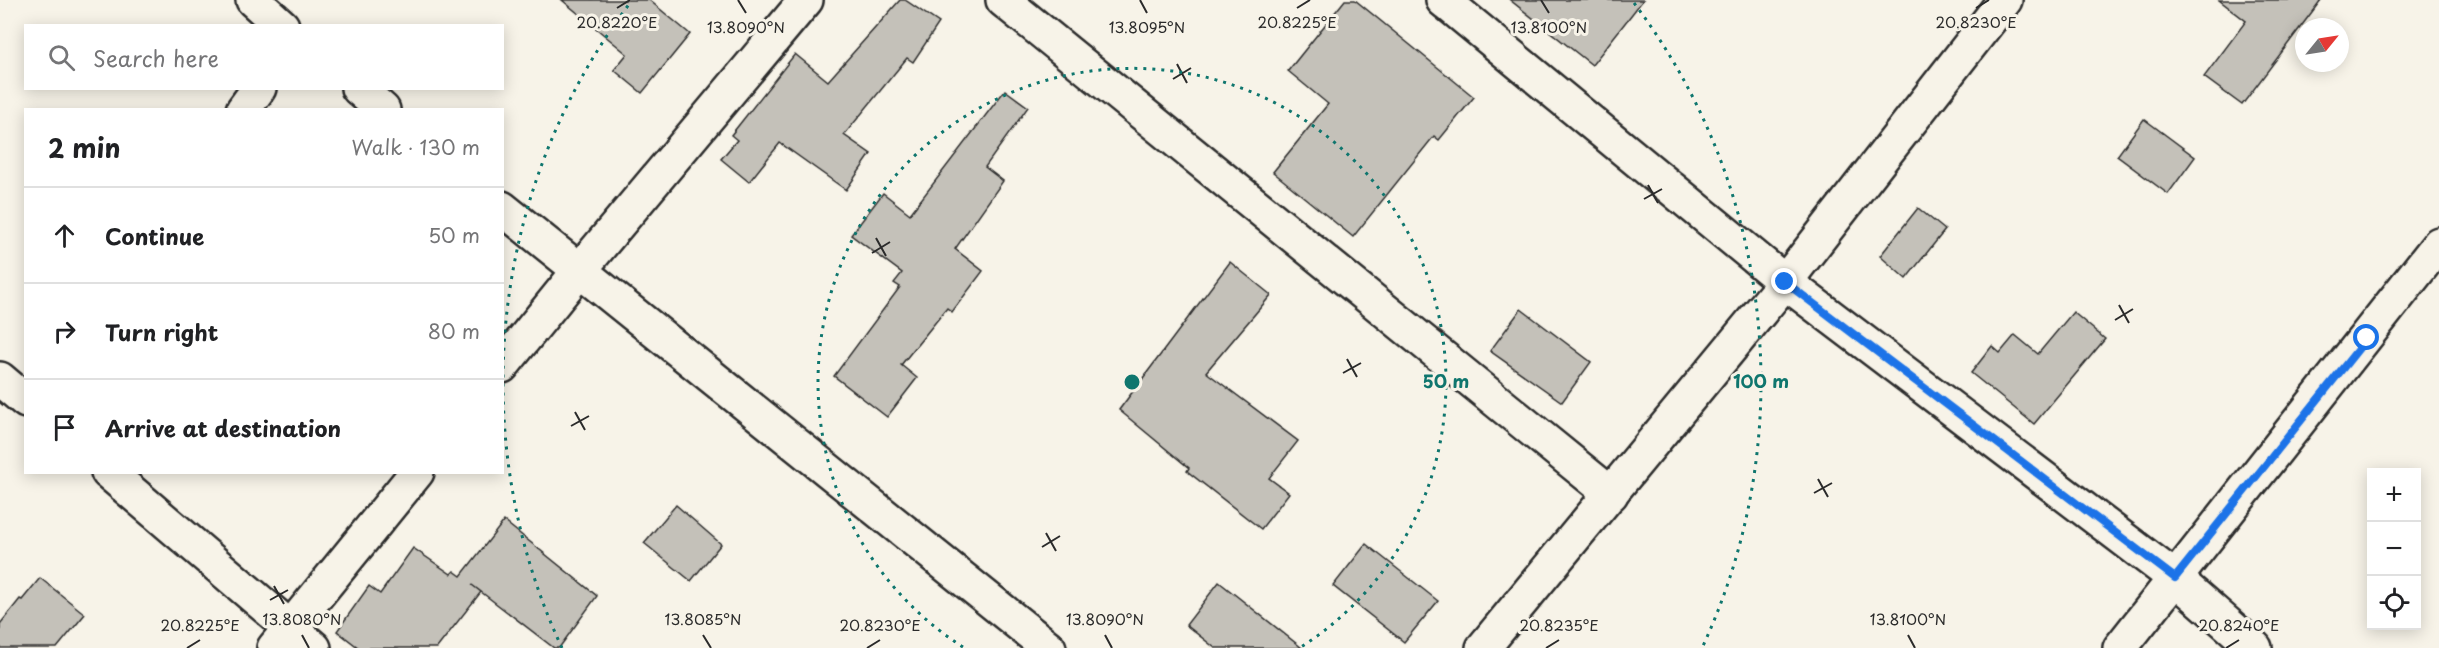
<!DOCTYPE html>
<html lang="en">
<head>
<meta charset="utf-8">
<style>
  body { margin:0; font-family:"Playpen Sans",sans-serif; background:#f2f2f2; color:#202124 }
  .controls { position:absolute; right:18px; bottom:18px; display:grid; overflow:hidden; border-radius:0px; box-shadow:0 3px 15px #0003 }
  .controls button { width:54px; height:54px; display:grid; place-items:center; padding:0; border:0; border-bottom:2px solid #e0e0e0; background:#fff; color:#202124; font:30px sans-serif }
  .compass { position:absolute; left:2295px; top:18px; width:54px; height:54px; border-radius:50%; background:#fff; box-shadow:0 3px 15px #0003; rotate:60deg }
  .stop { position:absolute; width:18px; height:18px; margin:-14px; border:4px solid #1a73e8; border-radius:50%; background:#fff }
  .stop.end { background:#1a73e8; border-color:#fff; box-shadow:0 2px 6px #0008 }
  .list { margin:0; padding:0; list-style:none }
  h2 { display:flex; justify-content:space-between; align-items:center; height:78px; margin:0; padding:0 24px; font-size:26px }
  h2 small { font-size:20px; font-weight:400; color:#757577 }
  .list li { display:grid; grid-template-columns:39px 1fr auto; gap:18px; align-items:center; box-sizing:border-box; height:96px; padding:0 24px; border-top:2px solid #e0e0e0 }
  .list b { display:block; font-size:22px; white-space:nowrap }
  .list em { font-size:20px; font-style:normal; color:#757577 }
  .icon { flex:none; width:33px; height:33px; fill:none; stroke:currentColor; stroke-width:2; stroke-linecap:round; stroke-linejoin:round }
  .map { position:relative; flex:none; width:2439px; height:648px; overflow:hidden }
  .search { position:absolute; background:#fff; box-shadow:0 3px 15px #0003; left:24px; top:24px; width:480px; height:66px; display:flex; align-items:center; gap:15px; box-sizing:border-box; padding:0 21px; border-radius:0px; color:#757577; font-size:22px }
  .panel { position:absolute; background:#fff; box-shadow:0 3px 15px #0003; left:24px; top:108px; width:480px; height:366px; border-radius:0px }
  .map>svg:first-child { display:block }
  .building { fill:#c4c1b9; stroke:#2b2b2b; stroke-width:1.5 }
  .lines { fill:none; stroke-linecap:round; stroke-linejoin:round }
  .minor-casing { stroke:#2b2b2b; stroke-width:38 }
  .minor { stroke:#f7f3e8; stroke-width:33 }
  .route { stroke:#1a73e8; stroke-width:8 }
  .ticks { fill:none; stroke:#2b2b2b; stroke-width:2 }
  .ring { fill:none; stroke:#0f766e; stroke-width:3; stroke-dasharray:3 6 }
  .ticks-label { font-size:15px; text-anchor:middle; fill:#2b2b2b; stroke:#f7f3e8; stroke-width:6; stroke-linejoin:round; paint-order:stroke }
  .centre { fill:#0f766e; stroke:#f7f3e8; stroke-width:3 }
  .ring-label { font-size:18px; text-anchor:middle; font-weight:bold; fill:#0f766e; stroke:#f7f3e8; stroke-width:6; stroke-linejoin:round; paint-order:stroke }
</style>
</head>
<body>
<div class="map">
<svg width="2439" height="648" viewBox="0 0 2439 648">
  <rect width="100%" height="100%" fill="#f7f3e8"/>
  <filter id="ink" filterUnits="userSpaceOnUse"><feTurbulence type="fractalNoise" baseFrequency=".0167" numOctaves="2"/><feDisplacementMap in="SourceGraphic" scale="12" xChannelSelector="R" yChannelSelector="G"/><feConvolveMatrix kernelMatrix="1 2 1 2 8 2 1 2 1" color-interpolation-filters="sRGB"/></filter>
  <g filter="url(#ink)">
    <g class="building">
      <path d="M562,0H649L690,34L642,93L614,70L627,54Z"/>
      <path d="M900,0H905L939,23L913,62L907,58L844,135L871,154L846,190L780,143L749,182L721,159L737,140L731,135L795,54L828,81Z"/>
      <path d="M1345,0H1355L1474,97L1439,140L1434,136L1353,237L1273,172L1328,104L1288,71Z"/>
      <path d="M1510,0H1643L1592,65Z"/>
      <path d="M2219,0H2321L2242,105L2204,77L2246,21Z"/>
      <path d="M1005,90L1028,107L985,167L1003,181L955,249L983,271L952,312L947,308L901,365L917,378L887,417L834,376L900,287L894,283L902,273L851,235L883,193L910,214Z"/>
      <path d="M2144,119L2195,157L2168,194L2117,156Z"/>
      <path d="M1918,208L1945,230L1906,279L1880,256Z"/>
      <path d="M1230,262L1271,295L1206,372L1298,441L1269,478L1289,493L1261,529L1187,471L1189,468L1119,410Z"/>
      <path d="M1521,309L1591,362L1562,402L1490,351Z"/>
      <path d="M2073,312L2105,339L2034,424L1971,373L1992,346L2000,353L2015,335L2038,354Z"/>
      <path d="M676,505L721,544L691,581L644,543Z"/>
      <path d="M504,521L597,596L559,648H554L472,585L481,592L437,648H359L337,631L369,586L380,594L413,548L451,574L454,571L461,576Z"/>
      <path d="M1366,544L1438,601L1404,642L1333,586Z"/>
      <path d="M40,578L85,614L57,648H0V624L20,599L22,600Z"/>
      <path d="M1219,582L1302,648H1215L1186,625Z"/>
    </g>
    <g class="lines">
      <defs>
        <g id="minor">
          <path d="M253,0L282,26"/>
          <path d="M1003,0L1611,494"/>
          <path d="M1443,0L1785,282L2175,578L2255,648"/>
          <path d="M358,88L383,110"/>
          <path d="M243,110L259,88"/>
          <path d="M502,208L1049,648"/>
          <path d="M502,366L579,271L806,0"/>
          <path d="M0,379L26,401"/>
          <path d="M108,472L314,648"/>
          <path d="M274,648L417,472"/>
          <path d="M1483,648L1785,282L2005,0"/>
          <path d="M2120,648L2439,244"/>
        </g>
      </defs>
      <use href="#minor" class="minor-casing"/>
      <use href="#minor" class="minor"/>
    </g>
  </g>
  <g class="lines" filter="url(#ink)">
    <path class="route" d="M1785,282L2175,578L2367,338"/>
  </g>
  <path class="ticks" d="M738,0L746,13M1140,0L1147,13M1541,0L1549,13M617,8L630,0M1297,8L1310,0M1976,8L1989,0M1177,64L1187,83M1173,79L1191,68M1648,185L1658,203M1644,199L1662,189M876,238L886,256M872,253L890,242M2119,305L2129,323M2115,320L2133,309M1347,359L1357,377M1343,373L1361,363M575,412L585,430M571,426L589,416M1818,479L1828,497M1814,493L1832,483M1046,533L1056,551M1042,547L1060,536M274,586L284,604M270,600L288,590M302,635L309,648M703,635L711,648M1105,635L1112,648M1908,635L1915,648M187,648L200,640M867,648L880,640M1546,648L1559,640M2226,648L2239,640"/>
  <g class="ring">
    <path d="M963 647A314 314 0 1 1 1301 647"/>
    <path d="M562 648A629 629 0 0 1 630 3M1634 3A629 629 0 0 1 1702 648"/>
  </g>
  <g class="ticks-label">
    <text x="617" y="28">20.8220°E</text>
    <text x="1297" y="28">20.8225°E</text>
    <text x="1976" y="28">20.8230°E</text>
    <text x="746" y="33">13.8090°N</text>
    <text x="1147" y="33">13.8095°N</text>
    <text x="1549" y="33">13.8100°N</text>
    <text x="302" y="625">13.8080°N</text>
    <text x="703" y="625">13.8085°N</text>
    <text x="1105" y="625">13.8090°N</text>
    <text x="1908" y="625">13.8100°N</text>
    <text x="200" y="631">20.8225°E</text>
    <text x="880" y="631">20.8230°E</text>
    <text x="1559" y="631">20.8235°E</text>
    <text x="2239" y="631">20.8240°E</text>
  </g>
  <circle cx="1132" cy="382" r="9" class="centre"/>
  <g class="ring-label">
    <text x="1446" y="388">50 m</text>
    <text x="1761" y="388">100 m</text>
  </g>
</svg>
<div class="controls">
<button>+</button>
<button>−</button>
<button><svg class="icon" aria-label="locate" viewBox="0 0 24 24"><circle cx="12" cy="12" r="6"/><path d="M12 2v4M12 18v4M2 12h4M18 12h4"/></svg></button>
</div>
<svg class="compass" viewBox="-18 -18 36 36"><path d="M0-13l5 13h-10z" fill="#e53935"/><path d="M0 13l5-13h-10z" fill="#757577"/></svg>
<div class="stop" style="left:2367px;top:338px"></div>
<div class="stop end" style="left:1785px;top:282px"></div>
<div class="search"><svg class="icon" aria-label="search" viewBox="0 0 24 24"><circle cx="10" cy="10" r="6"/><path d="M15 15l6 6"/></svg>Search here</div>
<section class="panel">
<h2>2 min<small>Walk · 130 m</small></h2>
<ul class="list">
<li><svg class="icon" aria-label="ahead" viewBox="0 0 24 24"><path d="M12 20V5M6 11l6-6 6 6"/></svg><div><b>Continue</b></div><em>50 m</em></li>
<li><svg class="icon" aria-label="right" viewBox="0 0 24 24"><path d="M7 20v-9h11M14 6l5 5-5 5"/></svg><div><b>Turn right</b></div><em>80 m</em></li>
<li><svg class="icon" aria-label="arrive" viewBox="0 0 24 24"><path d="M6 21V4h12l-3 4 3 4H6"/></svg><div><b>Arrive at destination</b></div></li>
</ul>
</section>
</div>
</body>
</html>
